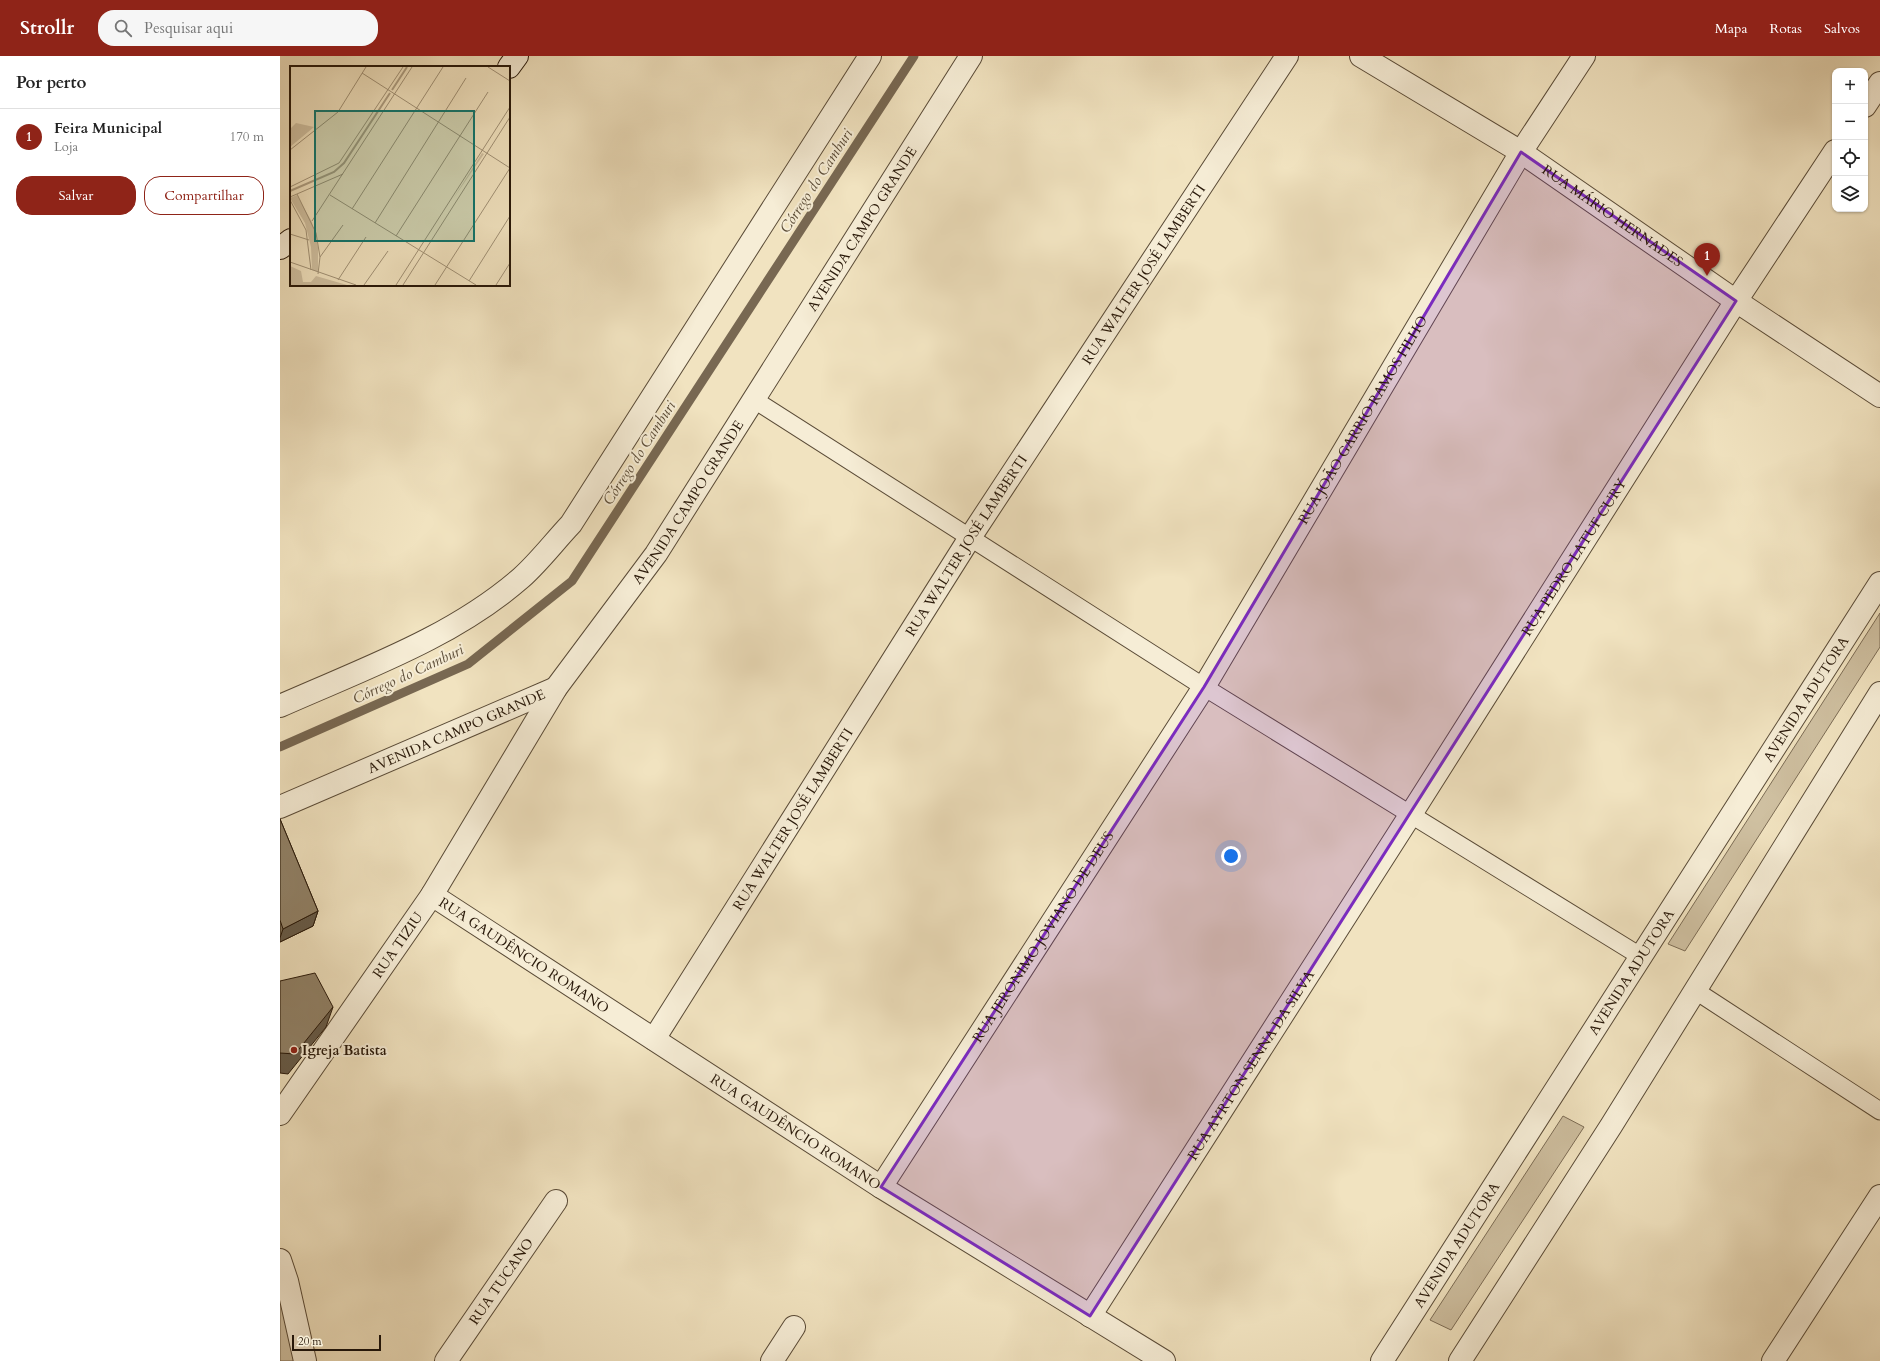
<!DOCTYPE html>
<html lang="pt">
<head>
<meta charset="utf-8">
<style>
  body { margin:0; font-family:Cardo,serif; background:#f6f6f6; color:#222 }
  .controls { position:absolute; right:12px; top:12px; display:grid; overflow:hidden; border-radius:8px; box-shadow:0 1px 3px #0004 }
  .controls button { width:36px; height:36px; display:grid; place-items:center; padding:0; border:0; border-bottom:1px solid #e0e0e0; background:#fff; color:#222; font:20px sans-serif }
  .scale { position:absolute; left:12px; bottom:10px; width:89px; box-sizing:border-box; padding-left:4px; border:2px solid #281809; border-top:0; font-size:11px; line-height:14px; white-space:nowrap; color:#281809; -webkit-text-stroke:3px #f6edd6; paint-order:stroke }
  .you { position:absolute; left:951px; top:800px; width:14px; height:14px; margin:-10px; border:3px solid #fff; border-radius:50%; background:#1a73e8; box-shadow:0 0 0 6px #1a73e833 }
  .badge { display:grid; place-items:center; width:26px; height:26px; border-radius:50%; background:#8f2418; color:#fff; font-size:13px; font-weight:700 }
  .pin { position:absolute; translate:-50% -33px; filter:drop-shadow(0 1px 2px #0008) }
  .pin::after { content:''; position:absolute; top:21px; width:14px; height:12px; background:inherit; clip-path:polygon(0 0,100% 0,50% 100%) }
  .list { margin:0; padding:0; list-style:none }
  h2 { display:flex; justify-content:space-between; align-items:center; height:52px; margin:0; padding:0 16px; font-size:17px }
  h2 small { font-size:13px; font-weight:400; color:#767676 }
  .list li { display:grid; grid-template-columns:26px 1fr auto; gap:12px; align-items:center; box-sizing:border-box; height:56px; padding:0 16px; border-top:1px solid #e0e0e0 }
  .list b { display:block; font-size:15px; white-space:nowrap }
  .list p { margin:0; font-size:13px; white-space:nowrap; color:#767676 }
  .list em { font-size:13px; font-style:normal; color:#767676 }
  .actions { display:flex; gap:8px; padding:12px 16px }
  .actions a { flex:1; padding:9px 0; border:1px solid #8f2418; border-radius:16px; text-align:center; font-size:14px; color:#8f2418 }
  .actions .main { background:#8f2418; color:#fff }
  .icon { flex:none; width:22px; height:22px; fill:none; stroke:currentColor; stroke-width:2; stroke-linecap:round; stroke-linejoin:round }
  .map { position:relative; flex:none; width:1600px; height:1305px; overflow:hidden }
  header { display:flex; align-items:center; gap:24px; box-sizing:border-box; height:56px; padding:0 20px; background:#8f2418; color:#fff }
  header strong { font-size:19px }
  nav { display:flex; gap:22px; margin-inline-start:auto; font-size:14px }
  .search { width:280px; height:36px; background:#f6f6f6; display:flex; align-items:center; gap:10px; box-sizing:border-box; padding:0 14px; border-radius:16px; color:#767676; font-size:15px }
  main { display:flex }
  aside { flex:1; background:#fff }
  .map>svg:first-child { display:block }
  .green { fill:#cfc0a1; stroke:#7c6c55 }
  .lines { fill:none; stroke-linecap:round; stroke-linejoin:round }
  .stream { stroke:#786852; stroke-width:9 }
  .lane-casing { stroke:#5a4b37; stroke-width:19 }
  .street-casing { stroke:#5a4b37; stroke-width:24 }
  .secondary-casing { stroke:#281809; stroke-width:24 }
  .lane { stroke:#f6edd6; stroke-width:17 }
  .street { stroke:#f6edd6; stroke-width:22 }
  .secondary { stroke:#f6edd6; stroke-width:22 }
  .wall { fill:#7d7059; stroke:#281809 }
  .shaded-wall { fill:#665b49; stroke:#281809 }
  .building { fill:#918268; stroke:#281809 }
  .marked { fill:#7b2cbf; fill-opacity:0.2; stroke:#7b2cbf; stroke-width:3; stroke-linejoin:round }
  .poi-dot { fill:#8f2418; stroke:#f6edd6; stroke-width:1.5 }
  .labels { text-anchor:middle; stroke-width:4; stroke-linejoin:round; paint-order:stroke }
  .street-label { font-size:14px; fill:#281809; stroke:#f6edd6 }
  .poi-label { font-size:14px; font-weight:bold; fill:#281809; stroke:#f6edd6; text-anchor:start }
  .water-label { font-size:15px; font-style:italic; fill:#5d4e39; stroke:#f6edd6 }
  .inset-river { fill:none; stroke:#ad9e82; stroke-width:2 }
  .inset-road { fill:none; stroke:#a19277; stroke-width:1 }
  .view { fill:#0f766e; fill-opacity:0.15; stroke:#0f766e; stroke-width:2 }
  .inset-edge { fill:none; stroke:#281809; stroke-width:2 }
</style>
</head>
<body>
<header>
<strong>Strollr</strong>
<div class="search"><svg class="icon" aria-label="search" viewBox="0 0 24 24"><circle cx="10" cy="10" r="6"/><path d="M15 15l6 6"/></svg>Pesquisar aqui</div>
<nav><a>Mapa</a><a>Rotas</a><a>Salvos</a></nav>
</header>
<main>
<aside>
<h2>Por perto<small></small></h2>
<ul class="list">
<li><span class="badge">1</span><div><b>Feira Municipal</b><p>Loja</p></div><em>170 m</em></li>
</ul>
<div class="actions"><a class="main">Salvar</a><a>Compartilhar</a></div>
</aside>
<div class="map">
<svg width="1600" height="1305" viewBox="0 0 1600 1305">
  <rect width="100%" height="100%" fill="#f1e3c0"/>
  <filter id="stains"><feTurbulence type="fractalNoise" baseFrequency=".005" numOctaves="4"/><feColorMatrix values="0 0 0 0 .2 0 0 0 0 .09 0 0 0 0 .02 0 0 0 .5 -.17"/></filter>
  <radialGradient id="worn" r=".72"><stop offset=".6" stop-color="#630" stop-opacity="0"/><stop offset="1" stop-color="#630" stop-opacity=".3"/></radialGradient>
  <g class="green">
    <path d="M1600,557V591L1405,895L1388,888Z"/>
    <path d="M1283,1060L1304,1071L1171,1274L1150,1264Z"/>
    <path d="M0,1228L17,1305H0Z"/>
  </g>
  <g class="lines">
    <path class="stream" d="M0,691L188,608L292,525L634,0"/>
    <defs>
      <g id="lane">
        <path d="M473,343L924,631L1360,900"/>
        <path d="M1416,935L1600,1055"/>
      </g>
      <g id="street">
        <path id="s1" d="M1081,0L1241,96L1456,245L1600,340"/>
        <path d="M1585,50L1600,27"/>
        <path d="M0,650C83,613 172,582 241,522C259,506 274,486 291,468L590,0"/>
        <path id="s2" d="M0,751L276,632"/>
        <path id="s3" d="M152,839L601,1131L884,1305"/>
        <path id="s4" d="M374,983L691,480L1007,0"/>
        <path id="s5" d="M0,1058L152,839L276,632L376,498L691,0"/>
        <path id="s6" d="M601,1131L924,631L1241,96L1304,0"/>
        <path d="M0,1204L7,1225L25,1305"/>
        <path id="s7" d="M810,1260L1131,758L1456,245L1555,95"/>
        <path id="s8" d="M166,1305L276,1145"/>
        <path d="M492,1305L514,1271"/>
        <path id="s9" d="M1102,1305L1600,527"/>
        <path d="M1180,1305L1331,1070L1600,637"/>
        <path d="M1493,1305L1600,1140"/>
      </g>
      <g id="secondary">
        <path d="M229,11L237,0"/>
        <path d="M0,192L11,184"/>
      </g>
    </defs>
    <use href="#lane" class="lane-casing"/>
    <use href="#street" class="street-casing"/>
    <use href="#secondary" class="secondary-casing"/>
    <use href="#lane" class="lane"/>
    <use href="#street" class="street"/>
    <use href="#secondary" class="secondary"/>
  </g>
  <path class="wall" d="M0,763L38,855L33,870L0,886Z"/>
  <g class="shaded-wall">
    <path d="M38,855L33,870L0,886V882L3,873Z"/>
    <path d="M53,951L46,971L8,1018L0,1017V997Z"/>
  </g>
  <g class="building">
    <path d="M0,763L38,855L3,873L0,864Z"/>
    <path d="M35,917L53,951L15,998L0,997V925Z"/>
  </g>
  <path class="marked" d="M1241,96L1456,245L810,1260L601,1131L924,631Z"/>
  <circle class="poi-dot" cx="14" cy="994" r="4"/>
  <g class="labels">
    <g class="street-label">
      <text dy="5" stroke="none"><textPath href="#s1" startOffset="298">RUA MÁRIO HERNADES</textPath></text>
      <text dy="5" stroke="none"><textPath href="#s5" startOffset="1060">AVENIDA CAMPO GRANDE</textPath></text>
      <text dy="5" stroke="none"><textPath href="#s4" startOffset="908">RUA WALTER JOSÉ LAMBERTI</textPath></text>
      <text dy="5" stroke="none"><textPath href="#s6" startOffset="906">RUA JOÃO GARRIO RAMOS FILHO</textPath></text>
      <text dy="5" stroke="none"><textPath href="#s5" startOffset="736">AVENIDA CAMPO GRANDE</textPath></text>
      <text dy="5" stroke="none"><textPath href="#s4" startOffset="584">RUA WALTER JOSÉ LAMBERTI</textPath></text>
      <text dy="5" stroke="none"><textPath href="#s7" startOffset="900">RUA PEDRO LATUF CURY</textPath></text>
      <text dy="5" stroke="none"><textPath href="#s9" startOffset="786">AVENIDA ADUTORA</textPath></text>
      <text dy="5" stroke="none"><textPath href="#s2" startOffset="192">AVENIDA CAMPO GRANDE</textPath></text>
      <text dy="5" stroke="none"><textPath href="#s4" startOffset="260">RUA WALTER JOSÉ LAMBERTI</textPath></text>
      <text dy="5" stroke="none"><textPath href="#s6" startOffset="298">RUA JERONIMO JOVIANO DE DEUS</textPath></text>
      <text dy="5" stroke="none"><textPath href="#s5" startOffset="206">RUA TIZIU</textPath></text>
      <text dy="5" stroke="none"><textPath href="#s3" startOffset="110">RUA GAUDÊNCIO ROMANO</textPath></text>
      <text dy="5" stroke="none"><textPath href="#s9" startOffset="462">AVENIDA ADUTORA</textPath></text>
      <text dy="5" stroke="none"><textPath href="#s7" startOffset="298">RUA AYRTON SENNA DA SILVA</textPath></text>
      <text dy="5" stroke="none"><textPath href="#s3" startOffset="434">RUA GAUDÊNCIO ROMANO</textPath></text>
      <text dy="5" stroke="none"><textPath href="#s9" startOffset="138">AVENIDA ADUTORA</textPath></text>
      <text dy="5" stroke="none"><textPath href="#s8" startOffset="97">RUA TUCANO</textPath></text>
    </g>
    <g class="poi-label">
      <text x="22" y="999">Igreja Batista</text>
    </g>
    <g class="water-label">
      <text transform="translate(536 125) rotate(-57)" y="5">Córrego do Camburi</text>
      <text transform="translate(359 397) rotate(-57)" y="5">Córrego do Camburi</text>
      <text transform="translate(128 618) rotate(-25)" y="5">Córrego do Camburi</text>
    </g>
  </g>
  <g transform="translate(10 10)">
    <rect width="220" height="220" fill="#f1e3c0"/>
    <path d="M6,57L24,61L0,81V63ZM192,87L194,88L163,133ZM7,129L22,156L28,181V206L22,204L21,181L15,157L0,132ZM0,200L11,205L13,216H21L26,210L57,219H0Z" fill="#cfc0a1"/>
    <path class="inset-river" d="M102,24L117,1M0,125L44,106L54,97L100,27"/>
    <path class="inset-road" d="M198,1L220,15M72,7L220,102M0,84L48,46L76,1M0,121L49,97L113,1M7,128L26,167L30,191L28,208M40,129L186,219M0,131L53,108M0,134L16,164L21,204M62,143L153,1M22,155L122,1M85,157L176,12M0,168L19,174M106,170L198,26M30,191L53,159M0,196L66,219M48,214L76,171M179,215L220,150M74,219L98,185M106,219L220,41M113,219L220,51M145,219L220,102M206,219L220,197"/>
    <path class="view" d="M25,45H184V175H25Z"/>
    <rect width="220" height="220" class="inset-edge"/>
  </g>
  <rect width="100%" height="100%" filter="url(#stains)"/>
  <rect width="100%" height="100%" fill="url(#worn)"/>
</svg>
<div class="controls">
<button>+</button>
<button>−</button>
<button><svg class="icon" aria-label="locate" viewBox="0 0 24 24"><circle cx="12" cy="12" r="6"/><path d="M12 2v4M12 18v4M2 12h4M18 12h4"/></svg></button>
<button><svg class="icon" aria-label="layers" viewBox="0 0 24 24"><path d="M12 4l9 5-9 5-9-5zM3 14l9 5 9-5"/></svg></button>
</div>
<div class="scale">20 m</div>
<div class="you"></div>
<div class="pin badge" style="left:1427px;top:220px">1</div>
</div>
</main>
</body>
</html>
